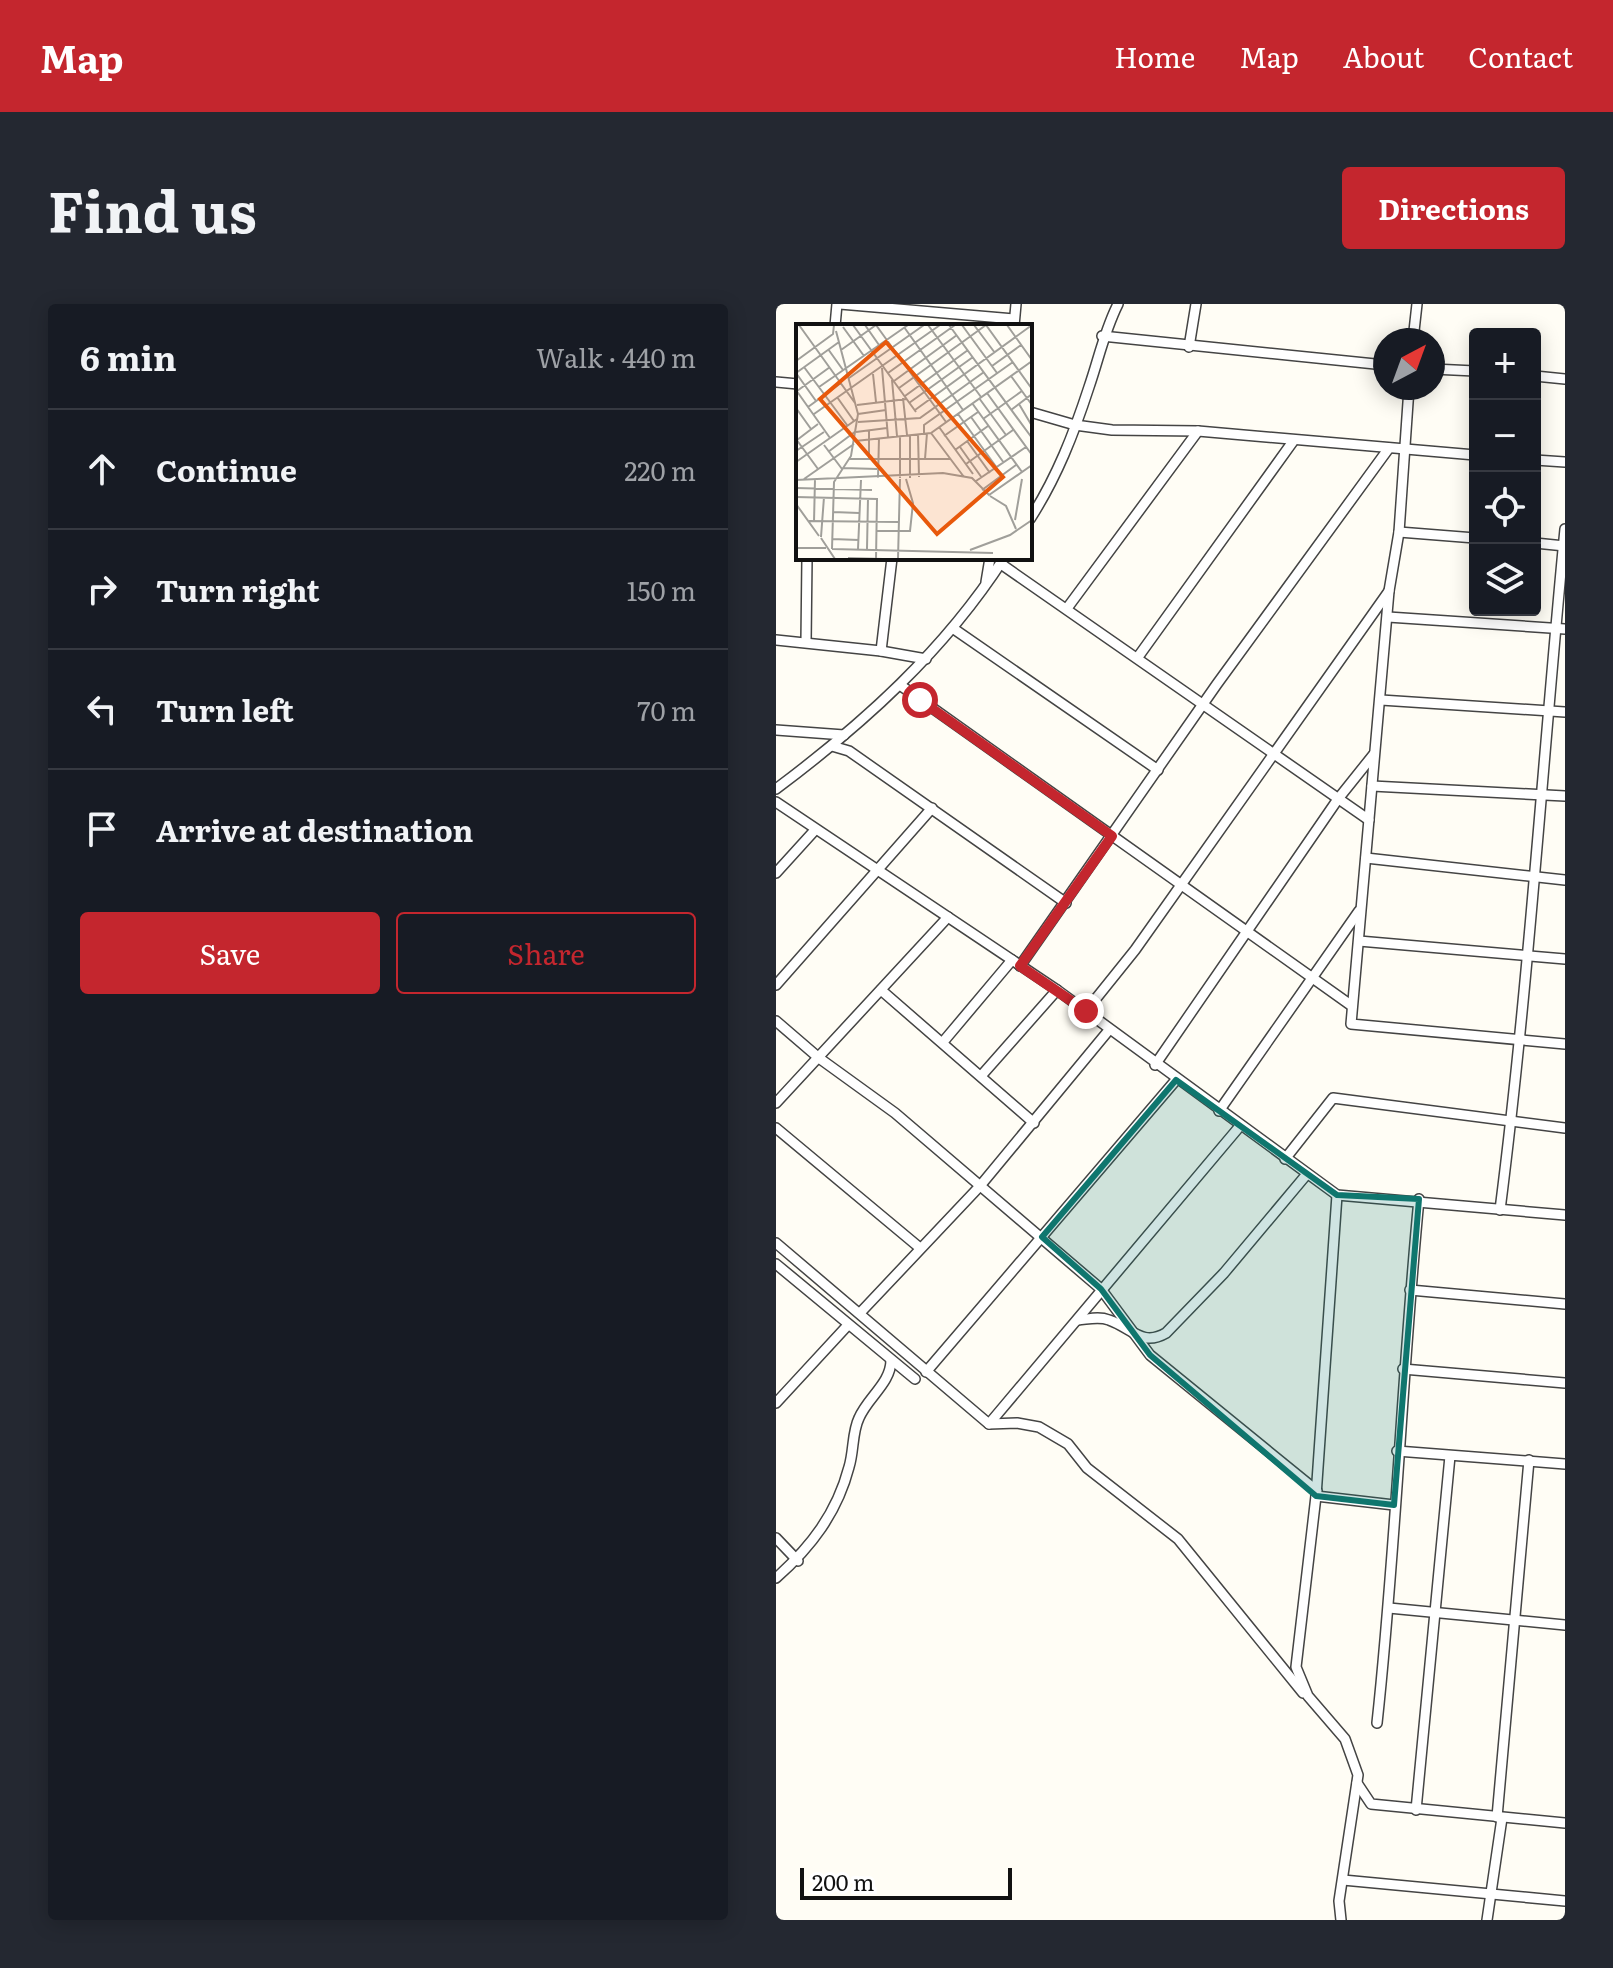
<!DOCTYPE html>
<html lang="en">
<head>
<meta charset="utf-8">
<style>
  body { margin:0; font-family:Literata,serif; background:#242831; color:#f1f3f6 }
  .controls { position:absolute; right:24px; top:24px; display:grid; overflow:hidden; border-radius:8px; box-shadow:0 4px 20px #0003 }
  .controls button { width:72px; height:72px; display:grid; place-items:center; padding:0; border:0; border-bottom:2px solid #363941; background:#171b24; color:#f1f3f6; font:40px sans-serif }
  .compass { position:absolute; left:597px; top:24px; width:72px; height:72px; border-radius:50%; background:#171b24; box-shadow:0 4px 20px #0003; rotate:41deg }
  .scale { position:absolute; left:24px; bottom:20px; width:212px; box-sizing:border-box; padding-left:8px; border:4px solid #111; border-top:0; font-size:22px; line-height:28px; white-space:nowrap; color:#111; -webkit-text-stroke:6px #fff; paint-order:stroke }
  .stop { position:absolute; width:24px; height:24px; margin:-18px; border:6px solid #c4262e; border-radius:50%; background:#fff }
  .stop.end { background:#c4262e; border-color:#fff; box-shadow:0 2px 8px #0008 }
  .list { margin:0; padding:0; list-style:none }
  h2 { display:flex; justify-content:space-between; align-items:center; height:104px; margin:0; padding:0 32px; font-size:34px }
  h2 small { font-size:26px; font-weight:400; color:#9ea1a6 }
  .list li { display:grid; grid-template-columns:52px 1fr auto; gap:24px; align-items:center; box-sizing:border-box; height:120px; padding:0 32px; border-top:2px solid #363941 }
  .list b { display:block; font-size:30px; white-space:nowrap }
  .list em { font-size:26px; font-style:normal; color:#9ea1a6 }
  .actions { display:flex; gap:16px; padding:24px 32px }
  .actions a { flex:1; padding:18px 0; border:2px solid #c4262e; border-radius:8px; text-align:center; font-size:28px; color:#c4262e }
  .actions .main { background:#c4262e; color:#fff }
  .icon { flex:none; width:44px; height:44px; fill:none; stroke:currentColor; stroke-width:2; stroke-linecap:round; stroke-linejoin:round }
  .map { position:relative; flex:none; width:789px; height:1616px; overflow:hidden; border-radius:8px }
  header { display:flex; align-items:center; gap:48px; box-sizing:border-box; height:112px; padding:0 40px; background:#c4262e; color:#fff }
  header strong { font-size:38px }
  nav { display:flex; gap:44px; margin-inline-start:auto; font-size:28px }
  .intro { display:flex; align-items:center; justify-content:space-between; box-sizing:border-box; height:192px; padding:0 48px }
  h1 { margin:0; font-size:56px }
  .button { padding:20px 36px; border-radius:8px; background:#c4262e; color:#fff; font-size:28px; font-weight:700 }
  main { display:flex; gap:48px; padding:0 48px }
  aside { flex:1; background:#171b24; border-radius:8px; box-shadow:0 4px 20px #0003 }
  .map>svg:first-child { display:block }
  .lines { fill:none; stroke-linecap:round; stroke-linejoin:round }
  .minor-casing { stroke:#444; stroke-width:12 }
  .minor { stroke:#fff; stroke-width:9 }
  .route { stroke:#c4262e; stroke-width:10 }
  .marked { fill:#0f766e; fill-opacity:0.2; stroke:#0f766e; stroke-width:6; stroke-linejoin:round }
  .inset-road { fill:none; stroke:#a09f9a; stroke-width:2 }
  .view { fill:#e8590c; fill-opacity:0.15; stroke:#e8590c; stroke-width:4 }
  .inset-edge { fill:none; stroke:#111; stroke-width:4 }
</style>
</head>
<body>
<header>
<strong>Map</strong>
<nav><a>Home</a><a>Map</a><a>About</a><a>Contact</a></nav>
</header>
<div class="intro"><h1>Find us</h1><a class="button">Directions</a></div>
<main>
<aside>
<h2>6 min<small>Walk · 440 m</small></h2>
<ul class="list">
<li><svg class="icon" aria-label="ahead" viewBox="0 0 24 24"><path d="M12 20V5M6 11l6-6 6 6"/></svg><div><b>Continue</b></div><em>220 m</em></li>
<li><svg class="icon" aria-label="right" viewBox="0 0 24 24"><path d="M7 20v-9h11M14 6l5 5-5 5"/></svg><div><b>Turn right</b></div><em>150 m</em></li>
<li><svg class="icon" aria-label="left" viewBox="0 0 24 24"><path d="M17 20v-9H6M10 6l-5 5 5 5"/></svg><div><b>Turn left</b></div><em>70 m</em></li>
<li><svg class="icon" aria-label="arrive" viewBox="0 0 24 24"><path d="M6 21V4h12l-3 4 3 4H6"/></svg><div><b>Arrive at destination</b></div></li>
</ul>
<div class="actions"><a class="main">Save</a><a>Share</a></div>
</aside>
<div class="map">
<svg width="789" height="1616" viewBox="0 0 789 1616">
  <rect width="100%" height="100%" fill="#fffdf5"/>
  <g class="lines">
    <defs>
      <g id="minor">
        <path d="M64,0L238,15"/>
        <path d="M59,22L61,0"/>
        <path d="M238,22L240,0"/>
        <path d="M326,32L609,61"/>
        <path d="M637,36L641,0"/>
        <path d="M413,43L420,0"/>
        <path d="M657,65L699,67"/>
        <path d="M759,72L789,75"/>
        <path d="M0,78L22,80"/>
        <path d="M633,84L623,228L613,287L575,720L789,740"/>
        <path d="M254,108L299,121L336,126L422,127L699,151"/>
        <path d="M759,156L789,158"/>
        <path d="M254,215C281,173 298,129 313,83C323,54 328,28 342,0"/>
        <path d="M623,228L699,234"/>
        <path d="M759,239L789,242"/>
        <path d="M225,260L593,516"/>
        <path d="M210,278L214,254"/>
        <path d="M292,303L422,127"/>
        <path d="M612,313L789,325"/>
        <path d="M178,325L382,466"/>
        <path d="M0,336L105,347L150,355"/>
        <path d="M30,338L31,254"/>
        <path d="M105,347L116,254"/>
        <path d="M362,353L518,136"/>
        <path d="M124,381L576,702"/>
        <path d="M605,396L789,408"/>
        <path d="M0,426L68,431"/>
        <path d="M56,442L73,447L290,599"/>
        <path d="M596,482L789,492"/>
        <path d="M0,485C88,419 168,347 228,254"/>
        <path d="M0,498L281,686L561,891L789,911"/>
        <path d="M590,554L789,576"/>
        <path d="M0,569L39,526"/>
        <path d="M583,637L789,655"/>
        <path d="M244,662L441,380L613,144"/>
        <path d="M0,681L156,504"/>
        <path d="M105,686L258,819"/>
        <path d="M310,707L359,646L613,287"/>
        <path d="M0,717L43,754L119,809L325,985L374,1051L541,1187"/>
        <path d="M167,738L236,656"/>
        <path d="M379,761L562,495L598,450"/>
        <path d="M205,772L281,686"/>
        <path d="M0,799L172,613"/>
        <path d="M443,807L583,607"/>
        <path d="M0,824L144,944"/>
        <path d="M509,855L557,794L789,824"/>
        <path d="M561,891L540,1192L520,1363L532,1392L569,1435L582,1471L563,1597L565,1616"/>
        <path d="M724,906C753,679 767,451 789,225"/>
        <path d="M0,939L213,1120L241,1119L263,1123L292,1140L311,1164L402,1235L527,1389"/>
        <path d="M0,960L139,1075"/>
        <path d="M634,986L789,1000"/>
        <path d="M84,1009L204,882L333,726"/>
        <path d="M302,1016C313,1015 323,1012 333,1016C356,1024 366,1043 390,1029L448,969L531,870"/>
        <path d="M627,1065L789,1079"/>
        <path d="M150,1068L400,776"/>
        <path d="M0,1099L72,1021"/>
        <path d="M213,1120L464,822"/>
        <path d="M621,1147L789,1160"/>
        <path d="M540,1192L618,1201"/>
        <path d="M0,1234L22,1257"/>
        <path d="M0,1274C35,1243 61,1209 73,1163C78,1147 76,1128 83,1114C92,1093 115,1079 115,1056"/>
        <path d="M613,1304L789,1321"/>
        <path d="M601,1419C620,1245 626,1070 643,895"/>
        <path d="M581,1479L595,1500L789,1519"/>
        <path d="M640,1506L674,1152"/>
        <path d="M721,1513L753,1156"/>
        <path d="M567,1576L789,1597"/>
        <path d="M711,1616L726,1514"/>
      </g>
    </defs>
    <use href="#minor" class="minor-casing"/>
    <use href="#minor" class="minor"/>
  </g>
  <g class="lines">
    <path class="route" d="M144,396L336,532L244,662L310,707"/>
  </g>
  <path class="marked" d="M400,776L561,891L643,895L618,1201L540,1192L374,1051L325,985L266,933Z"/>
  <g transform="translate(20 20)">
    <rect width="236" height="236" fill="#fffdf5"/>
    <path class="inset-road" d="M3,1L59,79M57,1L120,88M69,1L83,21M80,1L150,98M132,1L185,73M153,1L236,114M166,1L201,49M178,1L199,29M190,1L236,65M211,1L236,36M47,3L68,32M108,3L167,86M32,25L47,46M45,26L80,1M0,37L37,10L38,1M196,42L225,21M8,43L51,101M86,44L92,113M0,49L43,18M0,49L20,77M92,49L159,1M77,50L80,78M215,52L236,81M53,54L128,1M96,56L101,112M98,57L161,11M23,63L112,1M103,64L190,1M0,66L34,114M1,67L34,43M191,69L236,131M109,72L172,26M41,73L58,97M107,74L111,111M183,74L210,111M113,79L177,33M176,79L226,148M223,80L236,102M61,81L111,75M12,83L45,59M0,84L15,105M119,86L236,1M215,86L236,70M18,90L144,1M62,90L90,86M162,90L201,144M175,93L208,139M187,95L226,67M62,98L124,94L188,48M143,103L177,150M60,108L91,104M135,109L168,153M122,110L123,153M128,110V101L217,38M114,111V154M148,112L182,88M0,115L22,145M1,116L22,100M59,117L135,109L236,37M171,117L194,149M28,121L46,145M164,123L186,154M159,126L192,102M0,127L28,108M32,128L60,107M54,135H155M73,135V106M129,135L131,109M0,138L61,95M170,140L217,106M47,144L81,145M82,154L83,114M104,154V112M8,155L58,120M0,156L147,149L176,154L193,171L236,141M180,157L230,123M0,164L76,166M186,166L220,141M194,172L210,182L220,205M0,173L81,175L80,235M0,180L23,212M37,188L63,189M219,196L226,155M13,197L103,198M18,198L19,155M80,207H114L117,179L110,155M25,213L28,173M25,214L39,235M36,215L63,216M0,224H30M36,225L38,158L55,132L62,90L40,7M36,225L197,229M62,225L65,156M71,225L72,174M174,226L214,211L236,196M52,234L87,235M102,235L104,155"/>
    <path class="view" d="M90,18L207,153L141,210L24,75Z"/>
    <rect width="236" height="236" class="inset-edge"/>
  </g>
</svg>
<div class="controls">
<button>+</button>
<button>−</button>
<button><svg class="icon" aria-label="locate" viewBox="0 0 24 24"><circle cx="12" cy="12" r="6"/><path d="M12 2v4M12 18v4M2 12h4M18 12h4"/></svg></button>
<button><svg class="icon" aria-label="layers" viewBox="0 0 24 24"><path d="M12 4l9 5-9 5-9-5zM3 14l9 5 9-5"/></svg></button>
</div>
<svg class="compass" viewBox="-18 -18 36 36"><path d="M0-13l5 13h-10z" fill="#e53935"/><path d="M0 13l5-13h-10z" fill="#9ea1a6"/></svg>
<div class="scale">200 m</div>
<div class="stop" style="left:144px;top:396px"></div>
<div class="stop end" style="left:310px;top:707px"></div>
</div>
</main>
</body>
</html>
